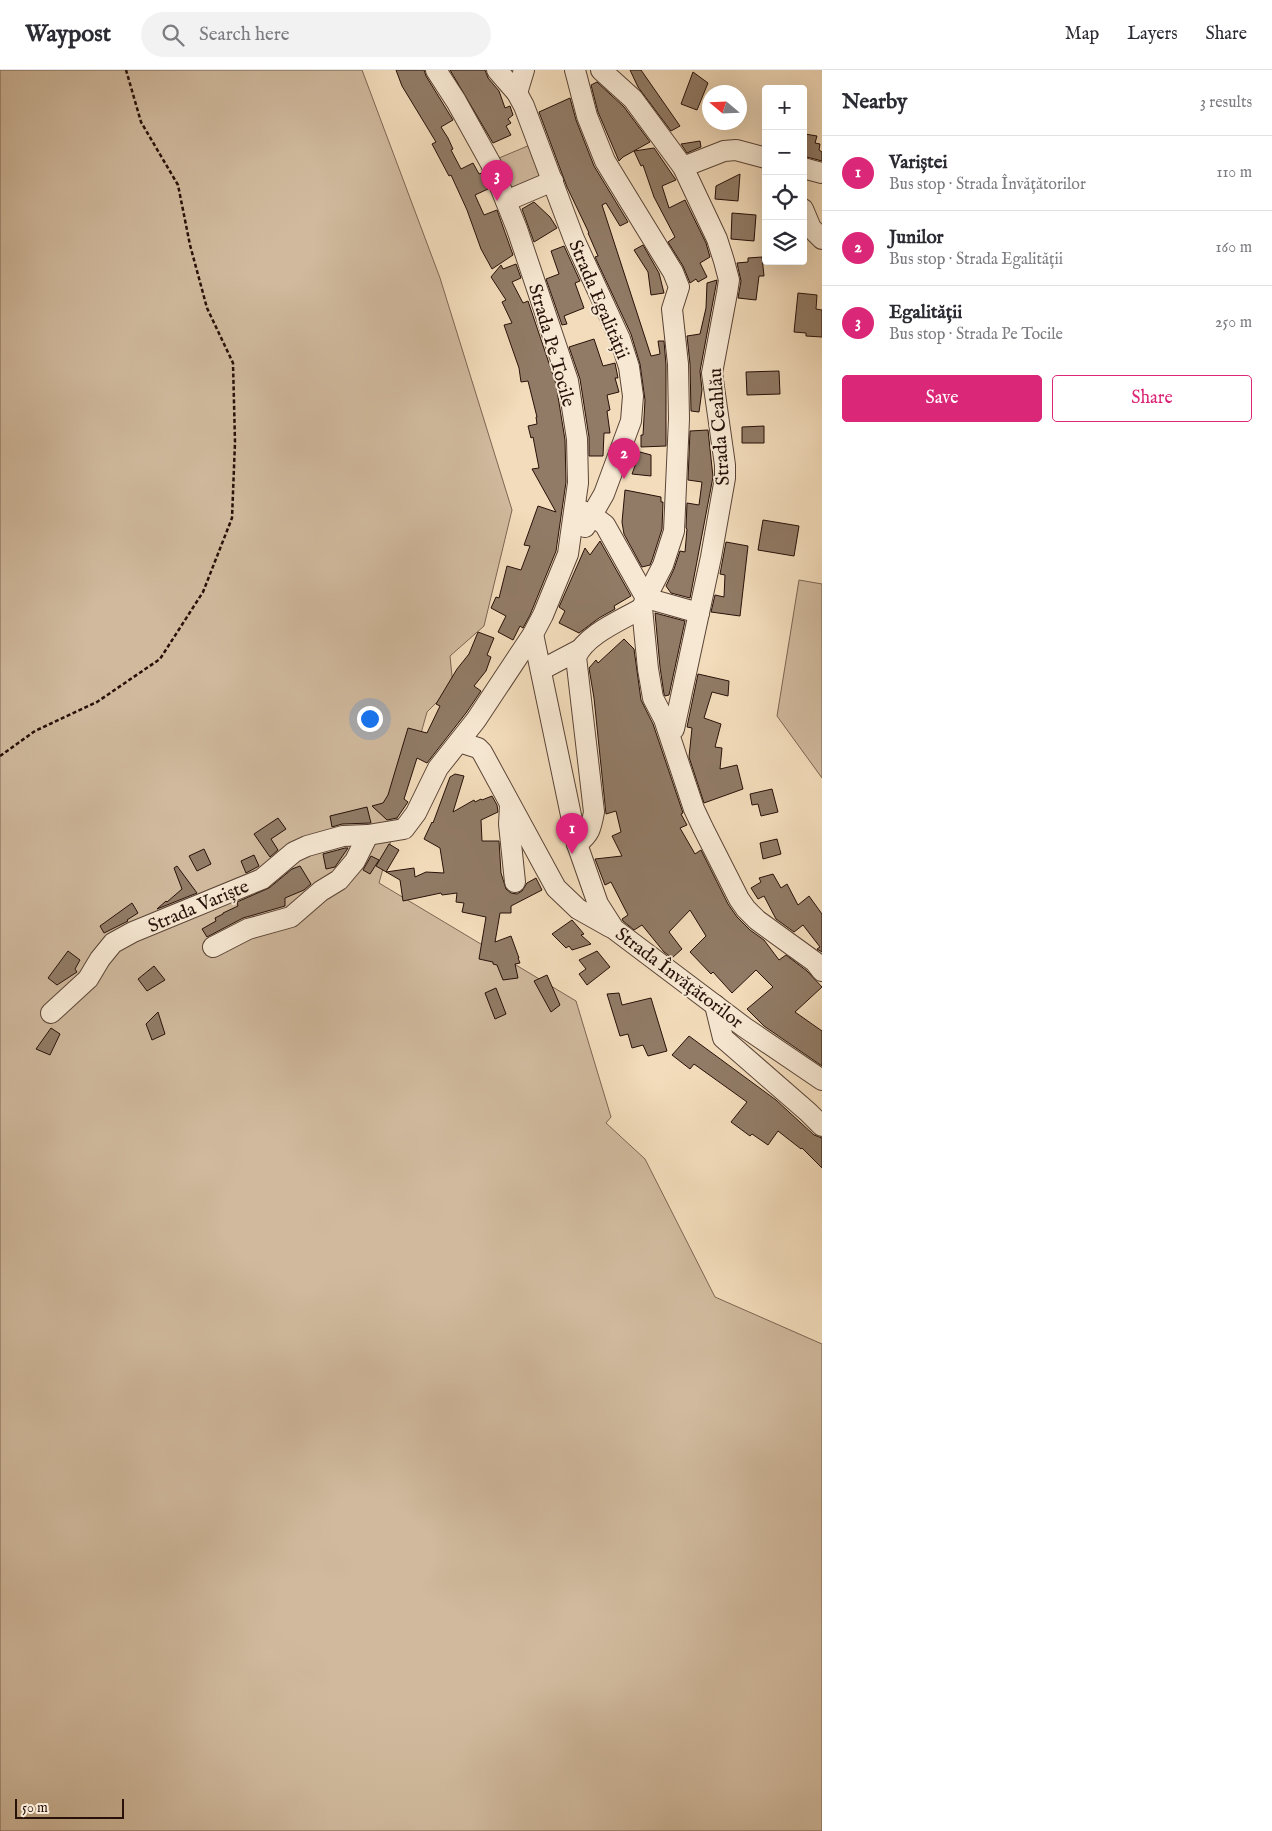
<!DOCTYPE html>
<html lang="en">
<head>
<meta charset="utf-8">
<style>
  body { margin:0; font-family:"IM FELL English",serif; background:#f2f2f3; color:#2b2b33 }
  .controls { position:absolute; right:15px; top:15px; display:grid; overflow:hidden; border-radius:5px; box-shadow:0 5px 20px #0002 }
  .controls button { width:45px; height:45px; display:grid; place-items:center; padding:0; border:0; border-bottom:1px solid #e1e1e2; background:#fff; color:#2b2b33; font:25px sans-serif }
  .compass { position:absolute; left:702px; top:15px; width:45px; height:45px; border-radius:50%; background:#fff; box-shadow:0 5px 20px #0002; rotate:289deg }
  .scale { position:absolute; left:15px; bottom:12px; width:109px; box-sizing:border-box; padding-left:5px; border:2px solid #271109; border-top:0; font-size:14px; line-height:18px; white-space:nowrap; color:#271109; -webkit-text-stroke:4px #f7e8d3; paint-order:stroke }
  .you { position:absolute; left:369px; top:648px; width:18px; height:18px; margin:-12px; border:4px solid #fff; border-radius:50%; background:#1a73e8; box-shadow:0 0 0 8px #1a73e833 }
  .badge { display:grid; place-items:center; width:32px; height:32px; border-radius:50%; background:#db2777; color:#fff; font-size:16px; font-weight:700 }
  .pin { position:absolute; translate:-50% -41px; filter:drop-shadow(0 1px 2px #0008) }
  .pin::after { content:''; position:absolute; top:26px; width:18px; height:15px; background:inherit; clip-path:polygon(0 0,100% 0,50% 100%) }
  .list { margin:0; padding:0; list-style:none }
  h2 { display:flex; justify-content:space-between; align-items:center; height:65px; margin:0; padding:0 20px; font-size:21px }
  h2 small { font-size:16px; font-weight:400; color:#7c7c81 }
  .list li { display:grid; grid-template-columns:32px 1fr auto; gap:15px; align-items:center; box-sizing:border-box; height:75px; padding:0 20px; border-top:1px solid #e1e1e2 }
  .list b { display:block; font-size:19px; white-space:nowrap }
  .list p { margin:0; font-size:16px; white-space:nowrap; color:#7c7c81 }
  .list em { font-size:16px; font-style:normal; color:#7c7c81 }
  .actions { display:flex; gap:10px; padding:15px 20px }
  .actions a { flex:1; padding:11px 0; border:1px solid #db2777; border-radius:5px; text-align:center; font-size:18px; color:#db2777 }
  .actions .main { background:#db2777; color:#fff }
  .icon { flex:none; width:28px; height:28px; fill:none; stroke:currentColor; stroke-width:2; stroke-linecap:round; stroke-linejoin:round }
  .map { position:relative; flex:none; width:822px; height:1761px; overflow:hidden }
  header { display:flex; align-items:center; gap:30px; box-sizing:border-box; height:70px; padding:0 25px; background:#fff; border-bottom:1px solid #e1e1e2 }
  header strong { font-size:24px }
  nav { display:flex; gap:28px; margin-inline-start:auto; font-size:18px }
  .search { width:350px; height:45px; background:#f2f2f3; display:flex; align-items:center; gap:12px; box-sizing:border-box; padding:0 18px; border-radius:28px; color:#7c7c81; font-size:19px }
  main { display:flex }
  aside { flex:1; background:#fff }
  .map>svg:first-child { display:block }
  .green { fill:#d0b99d; stroke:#7c6553 }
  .building { fill:#917b66; stroke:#271109 }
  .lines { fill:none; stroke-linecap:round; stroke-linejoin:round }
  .minor-casing { stroke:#5a4436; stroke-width:22 }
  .path { stroke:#271109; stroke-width:2.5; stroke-dasharray:4 2.5; stroke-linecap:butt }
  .minor { stroke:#f7e8d3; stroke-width:20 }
  .labels { text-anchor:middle; stroke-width:4; stroke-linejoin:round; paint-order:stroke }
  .street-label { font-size:19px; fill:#271109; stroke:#f7e8d3 }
</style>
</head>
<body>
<header>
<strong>Waypost</strong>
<div class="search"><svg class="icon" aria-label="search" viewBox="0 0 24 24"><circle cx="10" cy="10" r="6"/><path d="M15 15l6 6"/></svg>Search here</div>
<nav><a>Map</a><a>Layers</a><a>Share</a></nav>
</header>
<main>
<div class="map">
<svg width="822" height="1761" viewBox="0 0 822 1761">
  <rect width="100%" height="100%" fill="#f3dcbb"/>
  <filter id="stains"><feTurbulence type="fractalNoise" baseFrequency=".004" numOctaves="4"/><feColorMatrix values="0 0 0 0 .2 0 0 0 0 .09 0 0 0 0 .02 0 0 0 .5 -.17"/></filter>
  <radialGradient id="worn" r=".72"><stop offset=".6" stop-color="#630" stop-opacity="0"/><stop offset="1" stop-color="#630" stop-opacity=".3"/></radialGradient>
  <g class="green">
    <path d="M0,0H362L440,208L512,440L484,556L450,586L453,616L427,642L379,813L576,931L611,1047L606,1053L645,1089L715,1227L822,1274V1761H0Z"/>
    <path d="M530,75L543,104L512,118L499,88Z"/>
    <path d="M799,510L822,514V708L777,646Z"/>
  </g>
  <g class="building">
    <path d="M396,0H424L426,6L453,50L441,57L448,68L453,79L451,80L461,99L473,93L479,104L482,103L488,119L475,125L484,145L497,140L513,185L492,199L481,179L467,140L451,105L449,106L432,74L436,72L402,16Z"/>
    <path d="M450,0H485L488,8L499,21L505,38L510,36L513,45L508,49L511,53L506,56L511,65L493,73Z"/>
    <path d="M630,0H641L680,56L671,61L638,17Z"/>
    <path d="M693,2L708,13L697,40L681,34Z"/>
    <path d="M597,12L624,37L650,72L623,87L619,91L598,42L591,15Z"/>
    <path d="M570,28L576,50L594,96L628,152L620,156L606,133L602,135L651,286L660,284L658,271H664L666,295V376L641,377V365H643L645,330L640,294L631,264L595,187L598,186L588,163H589L567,117L539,42Z"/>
    <path d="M805,64L817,66L815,73L820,74L819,80L822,82V91L803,86Z"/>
    <path d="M700,71L701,77L687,83L681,74Z"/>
    <path d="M654,78L676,110L662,116L669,138L685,130L706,173L710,187L700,193L707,207L698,212L696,209L690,213L683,196L668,172L675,167L654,127L643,95L641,96L634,81Z"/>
    <path d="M740,104L738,131L715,129L716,116Z"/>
    <path d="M534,132L550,147L557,158L534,172L522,139Z"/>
    <path d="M732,143L756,145L754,171L731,169Z"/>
    <path d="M643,175L659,203L664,223L651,225L648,202L634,180Z"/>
    <path d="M564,176L580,211L575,213L584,238L564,246L567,254L562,255L546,209L559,204L551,181Z"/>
    <path d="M762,187L764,206H759L756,230L738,228L741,211L737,193L748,192V188Z"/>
    <path d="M516,194L521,208L512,212L523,233L528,231L556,314L565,370L566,412L556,481L530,545L523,558L520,556L513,570L498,562L506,546L491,538L496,527L499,528L507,496L521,500L530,476L524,475L538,436L556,442L532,399L539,398L533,367L531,368L528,356L537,354L536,347H537L528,311L521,312L519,298L504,255L512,253L502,232L506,230L491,207L501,195L503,199Z"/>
    <path d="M717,210L700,301L702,320L699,342L691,341L690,294L687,266L700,264L706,238L707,213Z"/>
    <path d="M798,223L817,225L816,239L822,240V267L806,266V263L794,262Z"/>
    <path d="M594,269L603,296L615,293L618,308H615L619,322L607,325L610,340L607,341L610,363H604L603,386H589V367L580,309L569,277Z"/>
    <path d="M779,301L780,324L747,325L746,302Z"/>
    <path d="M764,356V373H742V357Z"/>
    <path d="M708,360L713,407L690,528L671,523L666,516L674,499L680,481L685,482L687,459L686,458L687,433L699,435L702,412L688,410L690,361Z"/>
    <path d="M640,382L651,385V406L632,404Z"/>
    <path d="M625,420L661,427V432H663L662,459L652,490L650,495L642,497L624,464L622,452Z"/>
    <path d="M763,450L799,456L794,486L758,480Z"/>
    <path d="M600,471L631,526L614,536L615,539L599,548L579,563L559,553L565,541L559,537L585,478L590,485Z"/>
    <path d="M726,472L748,476L740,546L711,542L715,525L724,527L725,505L720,504Z"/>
    <path d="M655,543L685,551L669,625L665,626L664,624L660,597Z"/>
    <path d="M478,562L494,568L487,585L491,587L486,601L474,616L481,621L466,643L427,693L417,688L404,729L408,732L397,748L387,750L372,736L383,733L388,725L408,658L427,663L440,636L436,634L457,599L469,584Z"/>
    <path d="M624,569L634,579L641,630L653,654L683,743L681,744L687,755L680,758L695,784L701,780L728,834L737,847L750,860L764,870L779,890L786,885L807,901L822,917L795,942L822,961V996L764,956L747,939L773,917L756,900L732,923L713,902L711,904L690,882L706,866L690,840L669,862L682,879L672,888L664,882L642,855L634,860L623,851L622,849L628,845L611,812L605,815L595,789L622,786L612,766L621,762L616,741L606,744L594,628L589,598L596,590L598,593Z"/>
    <path d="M698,604L729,611L728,626L712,622L704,648L721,654L715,677L722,678L720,699L737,695L743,719L704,733L689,687L692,658L687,657Z"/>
    <path d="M455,704L464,706L453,742L474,730L475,732L481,729L482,730L492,726L497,735L498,742L481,750L482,771H499L501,803L506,819L511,823L517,824L522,821L527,813L536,808L542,820L511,836V843H500L495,872L511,866L519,888H518L520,893L515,894L518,908L503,910L497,895L493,894V892L479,889L486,847L462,842L464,833L456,832L457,823L442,825L441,823L403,831L400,810L376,796L389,774L399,780L386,802L414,798L415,807L426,802L444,803L440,778L424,769L432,752L433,753L450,707Z"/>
    <path d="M772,719L778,742L761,746L758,734L752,735L750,724Z"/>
    <path d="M367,737L371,753L342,754L332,757L330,746Z"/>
    <path d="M278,748L286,759L271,769L278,780L270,787L254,764Z"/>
    <path d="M777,769L781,784L763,789L760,773Z"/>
    <path d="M345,778H348L335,797L326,799L323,784Z"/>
    <path d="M204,779L211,794L197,801L189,786Z"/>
    <path d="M254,785L259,796L246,803L241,791Z"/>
    <path d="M371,786L379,790L370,804L363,800Z"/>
    <path d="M177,796L197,823L157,839L166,831L167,832L182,819L174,798Z"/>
    <path d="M300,796L311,814L304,820L285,828V836L243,848L207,867L202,859L216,851L215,848L223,844V843L238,836L237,832L269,818L292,799Z"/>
    <path d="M773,804L781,818L787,814L798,835L809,826L822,844V882L817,879L820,877L803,855L794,862L776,849L764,826L758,829L751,818L761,812L759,808Z"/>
    <path d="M132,833L138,843L127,850L128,851L104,863L100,856Z"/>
    <path d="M572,850L584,864L581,865L591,874L572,880L569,876L566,878L552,864Z"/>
    <path d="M68,881L80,890L75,899L77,902L57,915L48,908Z"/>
    <path d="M597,881L610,897L587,915L579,904L586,899L579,890Z"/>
    <path d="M154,896L165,910L147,921L138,909Z"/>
    <path d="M547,905L560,935L551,942L534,911Z"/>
    <path d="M496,918L506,944L495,949L485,923Z"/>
    <path d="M619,923L622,935L651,928L667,981L648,986L643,975L632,978L628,964L620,966L607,924Z"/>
    <path d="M158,942L165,964L152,970L146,954Z"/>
    <path d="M51,958L60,964L50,985L36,979Z"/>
    <path d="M689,966L776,1030L814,1065L822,1068V1098L802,1078L801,1079L778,1061L768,1075L752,1064L750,1066L731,1052L747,1032L694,994L690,999L672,985Z"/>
  </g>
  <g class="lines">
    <defs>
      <g id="minor">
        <path d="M497,0L517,23L524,36L574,169L620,269L629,297L633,326L631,351L604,424L585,457"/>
        <path d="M575,0L587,46L605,91L673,202L679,217L672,239L678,294L679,349L674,461L663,495L646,528L699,543"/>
        <path d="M601,0L633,29L683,97L717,169L724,191L729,210L727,223L712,303L725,395V408L711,487L674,659"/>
        <path d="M517,23L524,0"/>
        <path d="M683,97L724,81L736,80L766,88"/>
        <path d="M803,98L822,103"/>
        <path d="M506,131L553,111"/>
        <path d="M803,139L811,158L822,169"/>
        <path d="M575,438L592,445L605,455L646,528L642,538L648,599L653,628L664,649L694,739L703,758L739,829L746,839L757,850L815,892L822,901"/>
        <path d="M533,564L577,774L598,834L614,859L744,957L822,1010"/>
        <path d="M541,600L579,580"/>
        <path d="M459,672L478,678L482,682L556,818L578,839L610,857"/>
        <path d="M510,735L509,754L515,812"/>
        <path d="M577,774C590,764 591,758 594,742L576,587C586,564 622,550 642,538"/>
        <path d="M213,877L248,859L291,847L321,821L339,810L355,791L368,765"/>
        <path d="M715,935L723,968L808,1042L822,1056"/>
        <path d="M51,943L88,909L100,889L113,873L133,862L262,809L294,782L307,776L343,766L368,765L404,759L416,743L438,698L476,650L533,564L543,545L568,484L578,413L577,369L568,311L517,159L491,94L456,31L436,0"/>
      </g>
    </defs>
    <use href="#minor" class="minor-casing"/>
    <path class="path" d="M0,686L35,661L97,632L160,589L203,522L232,448L235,372L233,293L207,238L190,175L178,115L141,52L126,0"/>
    <use href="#minor" class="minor"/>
  </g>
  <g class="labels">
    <g class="street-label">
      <text transform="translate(600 229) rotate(67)" y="7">Strada Egalității</text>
      <text transform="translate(553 275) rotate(74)" y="7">Strada Pe Tocile</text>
      <text transform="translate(718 357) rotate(-94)" y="7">Strada Ceahlău</text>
      <text transform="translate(198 835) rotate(-23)" y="7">Strada Variște</text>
      <text transform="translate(680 907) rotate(37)" y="7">Strada Învățătorilor</text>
    </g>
  </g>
  <rect width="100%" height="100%" filter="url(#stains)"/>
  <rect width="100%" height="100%" fill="url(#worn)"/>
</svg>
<div class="controls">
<button>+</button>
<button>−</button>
<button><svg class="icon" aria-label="locate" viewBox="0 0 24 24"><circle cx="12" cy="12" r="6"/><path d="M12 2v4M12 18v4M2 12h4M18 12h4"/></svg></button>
<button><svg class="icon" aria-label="layers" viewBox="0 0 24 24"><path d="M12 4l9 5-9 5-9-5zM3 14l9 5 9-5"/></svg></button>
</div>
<svg class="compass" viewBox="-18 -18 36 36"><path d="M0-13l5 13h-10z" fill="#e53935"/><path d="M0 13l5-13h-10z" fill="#7c7c81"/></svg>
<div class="scale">50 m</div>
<div class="you"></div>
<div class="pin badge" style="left:572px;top:784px">1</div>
<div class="pin badge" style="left:624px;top:409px">2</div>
<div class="pin badge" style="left:497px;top:131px">3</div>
</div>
<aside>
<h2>Nearby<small>3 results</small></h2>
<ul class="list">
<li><span class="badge">1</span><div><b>Variștei</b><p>Bus stop · Strada Învățătorilor</p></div><em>110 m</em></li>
<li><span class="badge">2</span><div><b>Junilor</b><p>Bus stop · Strada Egalității</p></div><em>160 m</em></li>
<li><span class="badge">3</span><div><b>Egalității</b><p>Bus stop · Strada Pe Tocile</p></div><em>250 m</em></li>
</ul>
<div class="actions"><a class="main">Save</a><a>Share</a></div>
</aside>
</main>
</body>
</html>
